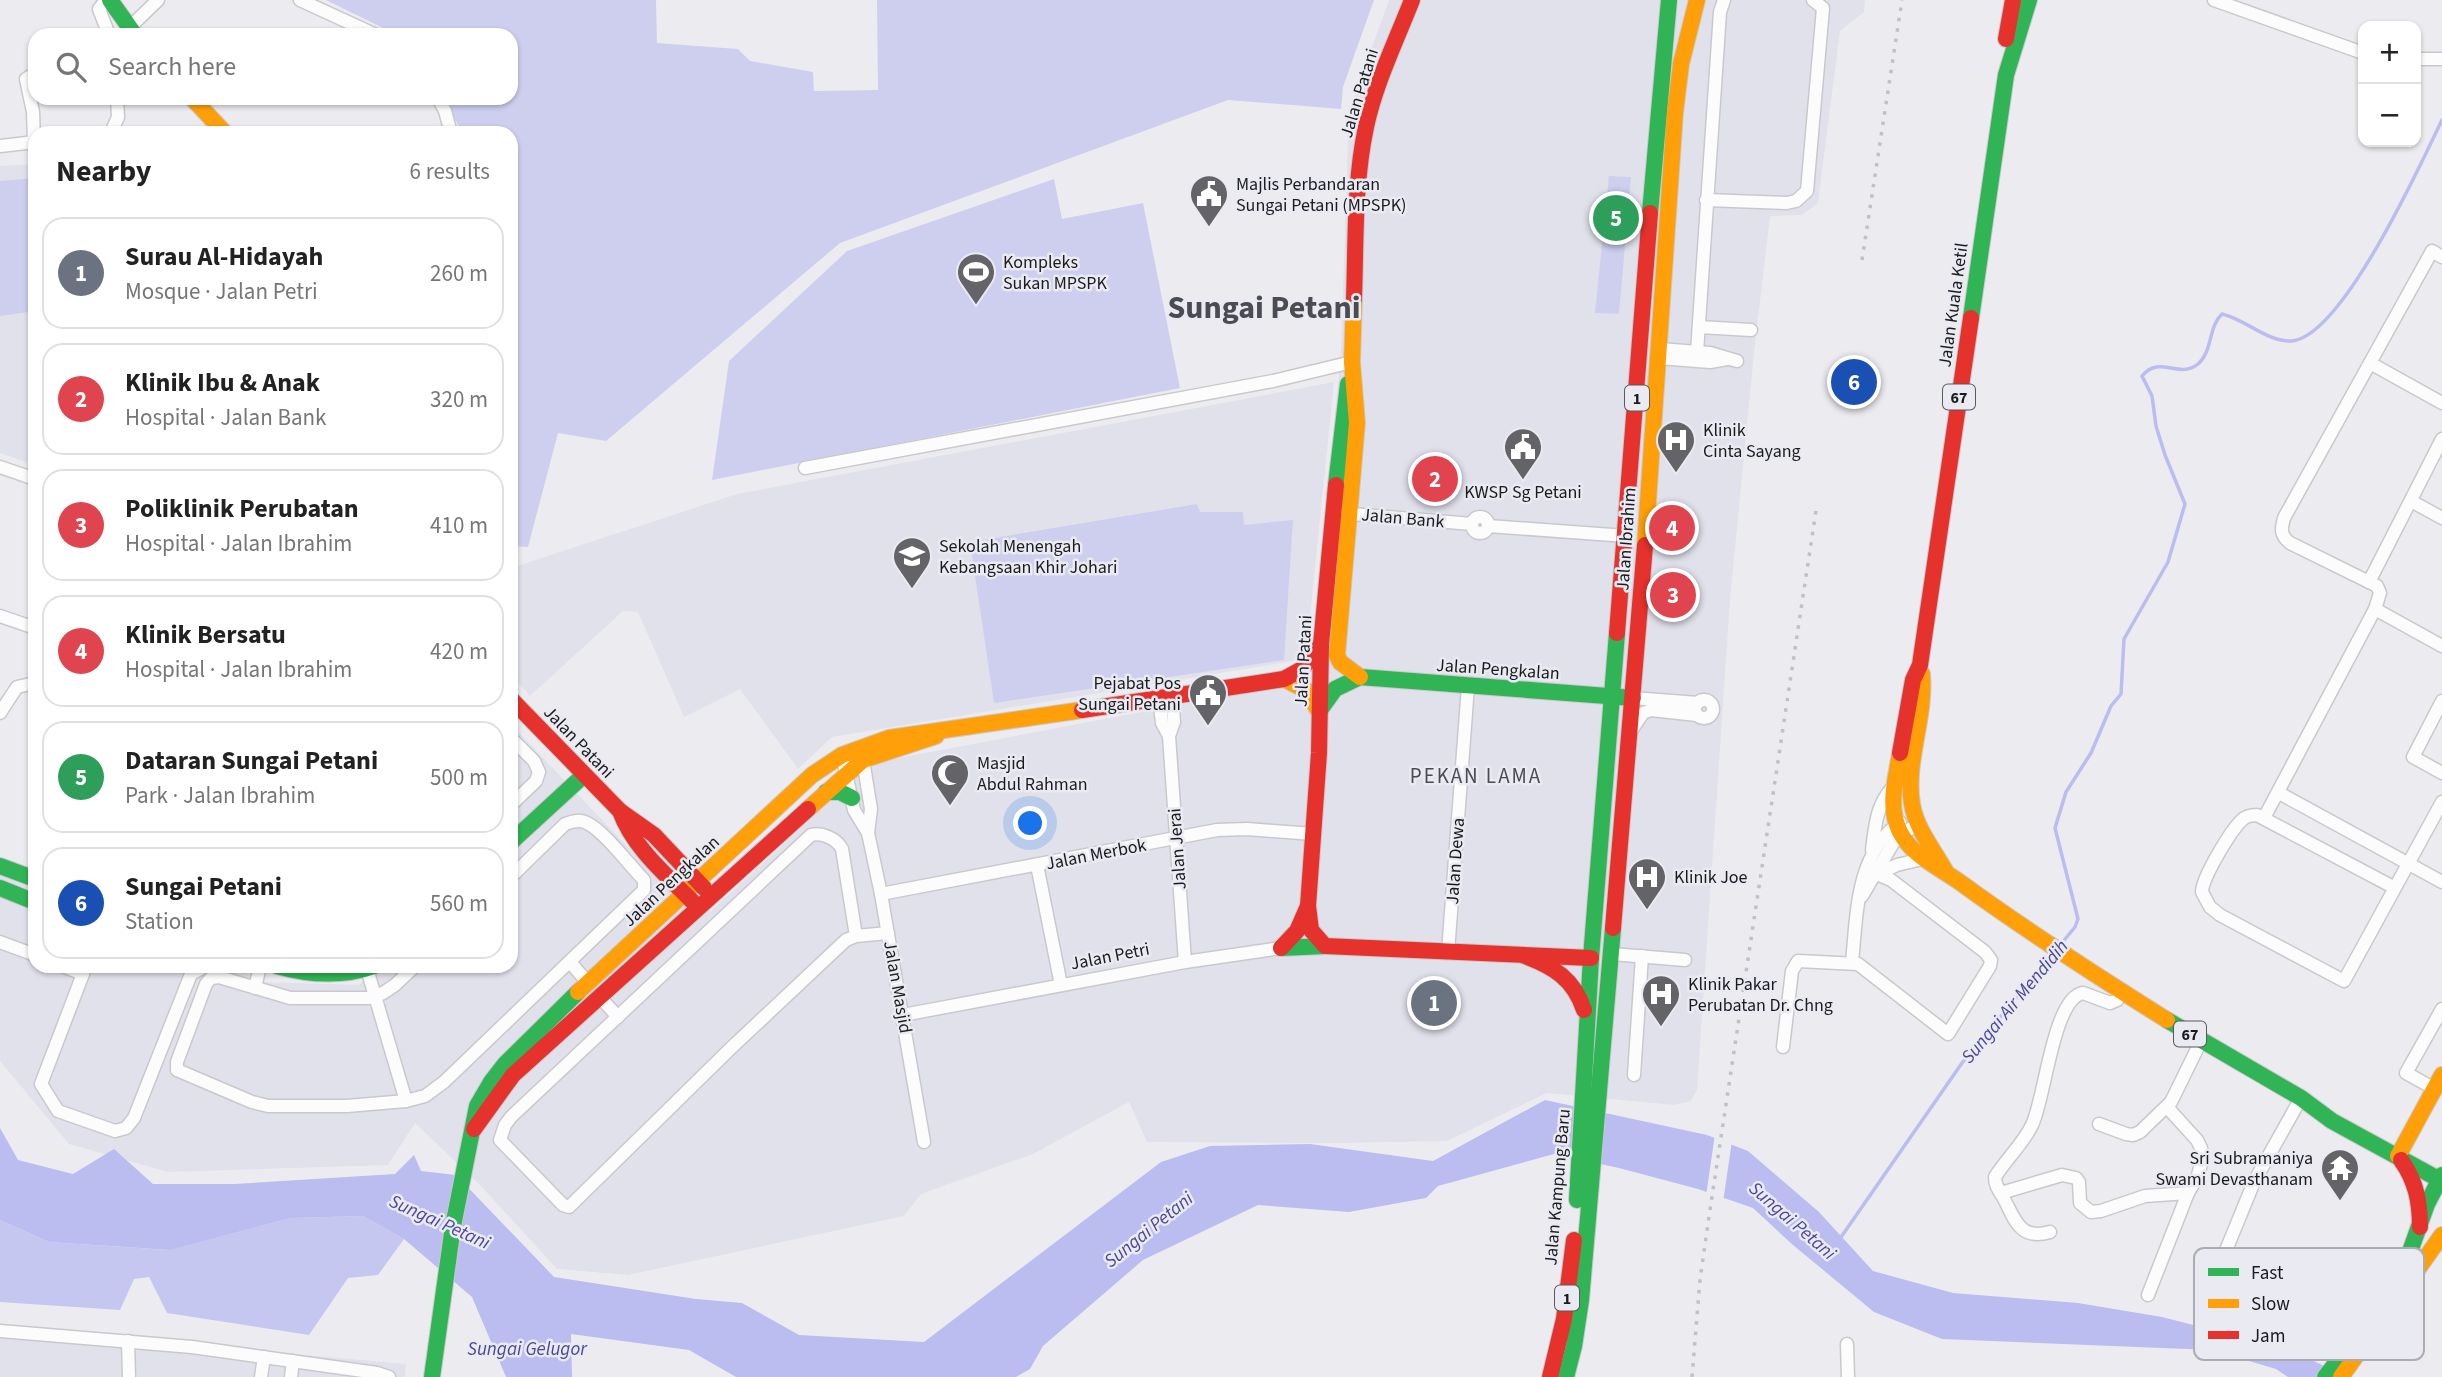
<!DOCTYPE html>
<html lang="en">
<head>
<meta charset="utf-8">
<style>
  body { margin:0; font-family:"Source Sans 3",sans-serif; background:#f6f6f6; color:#222 }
  .controls { position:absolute; right:21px; top:21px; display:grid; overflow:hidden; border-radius:14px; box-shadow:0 2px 5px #0004 }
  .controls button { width:63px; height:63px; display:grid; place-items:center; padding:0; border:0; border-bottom:2px solid #e0e0e0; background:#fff; color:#222; font:35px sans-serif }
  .you { position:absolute; left:1031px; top:824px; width:24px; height:24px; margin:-18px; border:5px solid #fff; border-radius:50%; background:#1a73e8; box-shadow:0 0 0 10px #1a73e833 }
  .badge { display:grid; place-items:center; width:46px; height:46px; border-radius:50%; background:#7c3aed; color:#fff; font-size:23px; font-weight:700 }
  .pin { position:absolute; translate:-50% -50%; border:4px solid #fff; box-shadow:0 2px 7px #0006 }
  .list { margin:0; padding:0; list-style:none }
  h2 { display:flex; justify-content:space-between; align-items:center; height:91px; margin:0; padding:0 28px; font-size:30px }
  h2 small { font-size:23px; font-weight:400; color:#767676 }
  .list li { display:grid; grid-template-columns:46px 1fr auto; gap:21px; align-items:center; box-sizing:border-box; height:112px; margin:0 14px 14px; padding:0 14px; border:2px solid #e0e0e0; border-radius:21px }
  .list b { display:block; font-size:26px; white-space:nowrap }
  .list p { margin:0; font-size:23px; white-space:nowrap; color:#767676 }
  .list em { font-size:23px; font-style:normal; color:#767676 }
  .icon { flex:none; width:38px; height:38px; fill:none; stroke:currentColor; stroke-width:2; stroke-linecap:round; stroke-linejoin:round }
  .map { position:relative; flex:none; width:2442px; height:1377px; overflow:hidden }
  .search { position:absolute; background:#fff; box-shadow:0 2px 5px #0004; left:28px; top:28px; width:490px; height:77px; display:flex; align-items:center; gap:18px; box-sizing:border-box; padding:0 24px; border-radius:21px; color:#767676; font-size:26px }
  .panel { position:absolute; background:#fff; box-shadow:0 2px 5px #0004; left:28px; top:126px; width:490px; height:847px; border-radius:21px }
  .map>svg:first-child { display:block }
  .built { fill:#e1e1ec }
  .green { fill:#cecfef }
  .forest { fill:#c6c7f1 }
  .water { fill:#bbbcf0 }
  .pier { fill:#ececf0 }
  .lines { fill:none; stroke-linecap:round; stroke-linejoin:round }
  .stream { stroke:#bbbcf0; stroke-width:3.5 }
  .street-casing { stroke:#c9c9cc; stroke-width:15 }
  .fast-casing { stroke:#c9c9cc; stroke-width:18 }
  .slow-casing { stroke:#c9c9cc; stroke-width:18 }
  .jam-casing { stroke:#c9c9cc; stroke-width:18 }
  .street { stroke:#fcfcfd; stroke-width:12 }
  .fast { stroke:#30b455; stroke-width:16 }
  .slow { stroke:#ff9f0a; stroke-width:16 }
  .jam { stroke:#e5322d; stroke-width:16 }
  .rail { stroke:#c1c1c2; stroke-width:3.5; stroke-dasharray:3.5 7; stroke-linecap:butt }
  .labels { text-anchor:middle; stroke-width:5; stroke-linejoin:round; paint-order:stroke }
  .shield { fill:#eaeaf2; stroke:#59595e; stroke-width:2 }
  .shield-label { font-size:16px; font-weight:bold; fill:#1b1b1e }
  .street-label { font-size:18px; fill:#1b1b1e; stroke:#eaeaf2 }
  .poi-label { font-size:18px; fill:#1b1b1e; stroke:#eaeaf2; text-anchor:start }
  .water-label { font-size:19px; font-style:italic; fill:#4c469b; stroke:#eaeaf2 }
  .quarter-label { font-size:21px; letter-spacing:2px; fill:#4b4b52; stroke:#eaeaf2 }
  .town-label { font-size:32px; font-weight:bold; fill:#4b4b52; stroke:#eaeaf2 }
  .key { fill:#eaeaf2; stroke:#acacb2; stroke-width:2 }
  .key-label { font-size:19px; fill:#1b1b1e }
</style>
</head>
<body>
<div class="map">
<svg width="2442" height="1377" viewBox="0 0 2442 1377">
  <rect width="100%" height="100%" fill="#ececf0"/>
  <g class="built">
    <path d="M1389,0H1865L1864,12L1840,31L1818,203L1802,215L1770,216L1754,353L1730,600L1697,1090L1691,1101L1674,1105L1547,1093L1447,1141L1338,1143L1147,1142L1129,1102L1033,1154L921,1194L904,1216L628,1275L557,1269L479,1184L415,1123L388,1165L168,1172L69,1144L0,1061V862L35,875V966H234L260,982L360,985L369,966H511V724L663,884L711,911L872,763L1311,680L1341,350L1349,111Z"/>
    <path d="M35,164V465L0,453V166Z"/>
    <path d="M1334,382L1307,647L1293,661L832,737L798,769L740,689L684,717L638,612L623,611L530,696L511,675V568L737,494Z"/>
    <path d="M0,1327L406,1364L405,1377H0Z"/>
  </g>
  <g class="green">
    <path d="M326,0H656L657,43L738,49L750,61L813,72L814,91L878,90L877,0H1374L1343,87L1341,109L1228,100L840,243L606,441L558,433L528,547L511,546V133H463L442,98H511V35H391L385,29Z"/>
    <path d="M1609,176L1631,177L1619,314L1595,313Z"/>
    <path d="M35,178V311L0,316V181Z"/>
    <path d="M1054,179L1062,219L1143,203L1180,388L712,480L729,361L847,251Z"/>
    <path d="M1197,504L1200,512H1243L1244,525L1293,520L1284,660L994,703L970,542Z"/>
  </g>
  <path class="forest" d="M363,1216L404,1239L378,1275L348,1278L309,1335L167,1313L149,1277L134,1279L120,1310L0,1302V1220L49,1242L169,1250L291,1218Z"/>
  <path class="water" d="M1545,1100L1707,1135L1748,1151L1819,1212L1873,1271L1953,1293L2078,1303L2162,1317L2291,1350L2347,1377H2288L2276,1369L2212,1350L1942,1339L1874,1312L1793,1245L1753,1208L1698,1189L1619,1168L1554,1154L1438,1186L1426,1198L1349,1212L1258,1205L1143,1260L1043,1346L1030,1369L1016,1377H736L689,1350L571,1334L572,1377H506L472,1297L404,1239L363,1216L291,1218L170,1250L49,1242L0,1220V1128L18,1160L73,1174L114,1149L153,1184H234L395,1174L414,1155L421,1171L456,1175L554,1277L696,1299L742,1303L799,1335L924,1342L1161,1162L1210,1146L1310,1144L1433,1161Z"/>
  <path class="pier" d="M1715,1134L1732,1141L1723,1202L1706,1196Z"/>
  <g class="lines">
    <g class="stream">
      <path d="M2061,944L2075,927L2078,919L2055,828L2066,792L2091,753L2111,706L2121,694L2124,639L2168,562L2185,504L2165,455L2156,426L2152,396L2142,376C2160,354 2178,380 2198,364C2213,351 2208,327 2222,314C2245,319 2267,342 2291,341C2342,338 2420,165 2442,120"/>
      <path d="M1839,1240L1962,1063L2052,955"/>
    </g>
    <defs>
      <g id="street">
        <path d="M106,0L99,9L109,35"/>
        <path d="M300,0L376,35"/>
        <path d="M2214,0L2363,53"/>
        <path d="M129,28L158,0"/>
        <path d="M2416,59H2442"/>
        <path d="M438,98L445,111L451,133"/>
        <path d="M111,133L118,117L117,98"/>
        <path d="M34,142L33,112L26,79L35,73"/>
        <path d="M0,146L35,142"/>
        <path d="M1706,200L1787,203L1796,201L1807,191L1823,8L1813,0"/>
        <path d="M1699,327L1751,330"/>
        <path d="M1660,349L1710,353L1737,361"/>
        <path d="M1697,352L1720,12L1724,0"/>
        <path d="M1659,358L1710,362L1727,359"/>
        <path d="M2370,363L2442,403"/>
        <path d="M0,467L35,479"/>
        <path d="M805,468L1273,381L1352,362"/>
        <path d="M2411,501L2442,518"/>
        <path d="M1340,513L1472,524"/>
        <circle cx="1480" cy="525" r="8"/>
        <path d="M1488,526L1626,536"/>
        <path d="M2369,582L2442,439"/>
        <path d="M2375,609L2442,646"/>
        <path d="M0,616L35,628"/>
        <path d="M1172,696L1174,722L1169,736L1185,962"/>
        <path d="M1159,698L1162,723L1169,736"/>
        <path d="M1633,698L1698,703"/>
        <circle cx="1704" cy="709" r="9"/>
        <path d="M2442,701L2413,757L2442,773"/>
        <path d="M0,713L17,687L35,683"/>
        <path d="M1633,728L1643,713L1651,710L1697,715"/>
        <path d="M511,738L534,761L539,772L536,781L511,805"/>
        <path d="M862,754L871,809L868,833"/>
        <path d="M842,755L854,810L868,833L881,894L924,1142"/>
        <path d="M2279,793L2442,882"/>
        <path d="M2264,818L2375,609L2380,593L2377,586L2369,582L2290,543C2280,535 2281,529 2284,518L2432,251L2442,257"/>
        <path d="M1872,850C1875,827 1876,806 1892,788"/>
        <path d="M1037,865L1061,985"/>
        <path d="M1877,874L1897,865L1922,859"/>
        <path d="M2395,888L2257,815C2251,815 2246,816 2242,820C2231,830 2202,878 2202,892L2210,907L2220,915L2344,981L2442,802"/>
        <path d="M881,894L1217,830L1247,829L1313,834"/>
        <path d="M1862,896L1895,840L1918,823"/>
        <path d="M856,936L842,849C837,839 822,832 811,835L511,1117L505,1125L500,1140L563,1205L569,1207L730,1049L846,940L856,936L888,933"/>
        <path d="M0,942L35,955"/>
        <path d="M1448,952L1468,686"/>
        <path d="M1612,954L1685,960"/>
        <path d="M570,962L588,983"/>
        <path d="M1852,962C1857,913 1856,854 1900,822"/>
        <path d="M62,966L83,974"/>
        <path d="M86,966L41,1084L58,1111L115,1131L126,1128L134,1118L191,974L206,966"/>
        <path d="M415,966L395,985L383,993L369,998H290L219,977L211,978L206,984L177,1062V1070L252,1102L268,1106H347L406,1101L425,1096L444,1082L644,890V880C630,866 604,831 587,823C580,819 573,821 565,824L511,877"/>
        <path d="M367,969L406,1101"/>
        <path d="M255,988L260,966"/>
        <path d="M599,996L618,1017"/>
        <path d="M903,1015L1185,962L1281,948"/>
        <path d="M1783,1047L1792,971L1798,961L1858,964L1948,1034L1990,966L1991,960L1985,952L1891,880L1877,874"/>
        <path d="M1634,1075L1642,956"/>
        <path d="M2435,1089L2406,1073L2442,1009"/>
        <path d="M2099,1124L2126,1134L2133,1135L2140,1132L2171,1102L2201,1041"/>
        <path d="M2001,1193L2062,1175L2076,1178L2079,1182L2080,1203L2091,1212L2101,1211L2145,1196L2188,1193"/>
        <path d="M2050,1232C2019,1241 2015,1219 2003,1197C1999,1190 1995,1186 1995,1177C2006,1159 2023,1144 2032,1125C2045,1099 2053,998 2083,993L2110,1003L2117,1000L2124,992"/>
        <path d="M2222,1260L2254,1182L2301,1098"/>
        <path d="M2148,1295L2188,1193L2198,1175L2202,1160L2201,1148L2197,1140L2167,1107"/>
        <path d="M0,1331L192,1347L377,1373L389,1377"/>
        <path d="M128,1341L129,1377"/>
        <path d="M1847,1344L1848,1377"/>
        <path d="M261,1377L264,1357"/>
        <path d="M291,1377L293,1361"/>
      </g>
      <g id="fast">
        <path d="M110,0L135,35"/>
        <path d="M1650,213L1669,0"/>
        <path d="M1971,318L2006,75L2029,0"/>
        <path d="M1336,485L1348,384"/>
        <path d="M1320,710L1335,689L1360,677L1633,698"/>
        <path d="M826,792H840L852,798"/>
        <path d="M511,842L584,775"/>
        <path d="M0,866L35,879"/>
        <path d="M0,888L35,902"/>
        <path d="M1281,948L1325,946"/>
        <path d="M277,966C309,975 343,977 374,966"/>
        <path d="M2167,1020L2301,1098L2332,1121L2442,1181"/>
        <path d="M1577,1200L1591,958L1617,633"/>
        <path d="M432,1377L453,1226L477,1106L491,1082L505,1064L578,992"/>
        <path d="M1566,1377L1574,1346L1581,1300L1613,928"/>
        <path d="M2325,1377L2351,1344L2407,1260L2427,1204L2442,1175"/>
      </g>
      <g id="slow">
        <path d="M192,98L225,133"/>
        <path d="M1354,299L1352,362L1357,423L1337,655L1340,662L1360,677"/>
        <path d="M1645,545L1675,113L1681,64L1697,0"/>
        <path d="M1922,674C1926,718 1905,761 1912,804C1916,829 1934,850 1946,872"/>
        <path d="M1284,679L1306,690L1318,710"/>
        <path d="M1900,753C1896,780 1887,806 1900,832C1913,857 1939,867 1961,883C2028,932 2097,976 2167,1020"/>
        <path d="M808,809L863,760L936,736"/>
        <path d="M578,992L812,775L842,755L889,738L1082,710"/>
        <path d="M2398,1156L2442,1075"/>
        <path d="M2341,1377L2442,1235"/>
      </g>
      <g id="jam">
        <path d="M2006,39L2013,0"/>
        <path d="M1354,299C1356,242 1354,183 1366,127C1375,84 1396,41 1412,0"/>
        <path d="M1617,633L1650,213"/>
        <path d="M511,699L620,811L654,835L704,888"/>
        <path d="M1082,710L1284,679L1302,669L1321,645"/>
        <path d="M1900,753L1913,680L1920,665L1971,318"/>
        <path d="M620,811C633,847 665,874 692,901"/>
        <path d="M1308,906L1311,930L1325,946L1591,958"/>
        <path d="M1613,928L1645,545"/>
        <path d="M1281,948L1297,931L1308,906L1319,753L1321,645L1336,485"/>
        <path d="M1525,956C1554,967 1574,979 1584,1010"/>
        <path d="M474,1129L513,1075L808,809"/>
        <path d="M2401,1160C2416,1181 2420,1202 2420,1227"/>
        <path d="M1550,1377L1564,1319L1574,1240"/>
      </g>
    </defs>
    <use href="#street" class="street-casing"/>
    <use href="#fast" class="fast-casing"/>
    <use href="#slow" class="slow-casing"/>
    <use href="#jam" class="jam-casing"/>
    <use href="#street" class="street"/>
    <use href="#fast" class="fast"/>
    <use href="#slow" class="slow"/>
    <use href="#jam" class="jam"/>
    <g class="rail">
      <path d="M1862,260L1902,0"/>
      <path d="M1692,1377L1700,1280L1708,1223L1817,504"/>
    </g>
  </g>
  <defs>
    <symbol id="civic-pin" viewBox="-11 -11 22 30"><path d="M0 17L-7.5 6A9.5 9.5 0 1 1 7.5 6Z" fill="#646468" stroke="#eaeaf2"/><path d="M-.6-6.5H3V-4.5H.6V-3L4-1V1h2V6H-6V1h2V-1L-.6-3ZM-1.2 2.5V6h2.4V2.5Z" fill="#fff"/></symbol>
    <symbol id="stadium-pin" viewBox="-11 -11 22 30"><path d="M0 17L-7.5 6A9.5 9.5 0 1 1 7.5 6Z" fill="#646468" stroke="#eaeaf2"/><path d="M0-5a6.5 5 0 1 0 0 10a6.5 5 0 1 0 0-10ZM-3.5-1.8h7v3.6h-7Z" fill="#fff"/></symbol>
    <symbol id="hospital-pin" viewBox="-11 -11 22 30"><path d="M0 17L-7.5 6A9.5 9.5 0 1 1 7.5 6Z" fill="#646468" stroke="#eaeaf2"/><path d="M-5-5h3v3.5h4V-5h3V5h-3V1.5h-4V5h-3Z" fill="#fff"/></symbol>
    <symbol id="school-pin" viewBox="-11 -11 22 30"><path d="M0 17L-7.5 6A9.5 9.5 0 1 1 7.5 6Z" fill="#646468" stroke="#eaeaf2"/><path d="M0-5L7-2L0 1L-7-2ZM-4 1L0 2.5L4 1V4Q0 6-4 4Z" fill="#fff"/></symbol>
    <symbol id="mosque-pin" viewBox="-11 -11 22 30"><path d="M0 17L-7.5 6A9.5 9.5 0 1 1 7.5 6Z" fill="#646468" stroke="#eaeaf2"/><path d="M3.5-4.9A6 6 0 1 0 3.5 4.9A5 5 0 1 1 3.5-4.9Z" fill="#fff"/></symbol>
    <symbol id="temple-pin" viewBox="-11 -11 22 30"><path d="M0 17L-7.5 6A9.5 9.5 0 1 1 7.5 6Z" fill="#646468" stroke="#eaeaf2"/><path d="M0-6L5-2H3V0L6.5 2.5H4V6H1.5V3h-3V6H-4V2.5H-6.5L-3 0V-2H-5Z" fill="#fff"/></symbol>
  </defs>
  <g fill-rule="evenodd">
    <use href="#civic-pin" x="1187" y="172" width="44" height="60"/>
    <use href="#stadium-pin" x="954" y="250" width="44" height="60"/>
    <use href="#hospital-pin" x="1654" y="418" width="44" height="60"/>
    <use href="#civic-pin" x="1501" y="425" width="44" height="60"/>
    <use href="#school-pin" x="890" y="534" width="44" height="60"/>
    <use href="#civic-pin" x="1186" y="671" width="44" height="60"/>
    <use href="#mosque-pin" x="928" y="751" width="44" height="60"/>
    <use href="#hospital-pin" x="1625" y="855" width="44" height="60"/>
    <use href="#hospital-pin" x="1639" y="972" width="44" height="60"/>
    <use href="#temple-pin" x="2318" y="1146" width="44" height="60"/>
  </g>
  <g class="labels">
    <g class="shield">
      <rect x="1943" y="384.5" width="32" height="25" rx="5"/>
      <rect x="1625" y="385.5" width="24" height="25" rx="5"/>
      <rect x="2174" y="1021.5" width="32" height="25" rx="5"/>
      <rect x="1555" y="1285.5" width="24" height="25" rx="5"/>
    </g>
    <g class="shield-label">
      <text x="1959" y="403">67</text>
      <text x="1637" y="404">1</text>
      <text x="2190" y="1040">67</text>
      <text x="1567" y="1304">1</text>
    </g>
    <g class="street-label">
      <text transform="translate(1359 93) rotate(-73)" y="6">Jalan Patani</text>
      <text transform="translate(1953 305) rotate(-82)" y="6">Jalan Kuala Ketil</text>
      <text transform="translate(1403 518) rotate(5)" y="6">Jalan Bank</text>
      <text transform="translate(1626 539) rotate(-86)" y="6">Jalan Ibrahim</text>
      <text transform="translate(1303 661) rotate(-87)" y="6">Jalan Patani</text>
      <text transform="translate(1498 669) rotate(4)" y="6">Jalan Pengkalan</text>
      <text transform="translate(579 742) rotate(46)" y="6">Jalan Patani</text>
      <text transform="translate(1177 849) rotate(-94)" y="6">Jalan Jerai</text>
      <text transform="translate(1096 854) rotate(-11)" y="6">Jalan Merbok</text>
      <text transform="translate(1455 861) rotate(-86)" y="6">Jalan Dewa</text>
      <text transform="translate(671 881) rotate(-43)" y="6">Jalan Pengkalan</text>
      <text transform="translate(1110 956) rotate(-11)" y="6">Jalan Petri</text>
      <text transform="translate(898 987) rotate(80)" y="6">Jalan Masjid</text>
      <text transform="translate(1557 1187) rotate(-85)" y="6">Jalan Kampung Baru</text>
    </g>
    <g class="poi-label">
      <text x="1236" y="190">Majlis Perbandaran<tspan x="1236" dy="21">Sungai Petani (MPSPK)</tspan></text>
      <text x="1003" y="268">Kompleks<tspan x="1003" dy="21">Sukan MPSPK</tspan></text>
      <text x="1703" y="436">Klinik<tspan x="1703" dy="21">Cinta Sayang</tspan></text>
      <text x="1523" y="498" text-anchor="middle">KWSP Sg Petani</text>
      <text x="939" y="552">Sekolah Menengah<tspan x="939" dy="21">Kebangsaan Khir Johari</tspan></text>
      <text x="1181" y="689" text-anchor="end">Pejabat Pos<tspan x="1181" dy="21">Sungai Petani</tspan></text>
      <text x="977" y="769">Masjid<tspan x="977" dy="21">Abdul Rahman</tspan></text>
      <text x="1674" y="883">Klinik Joe</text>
      <text x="1688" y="990">Klinik Pakar<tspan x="1688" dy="21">Perubatan Dr. Chng</tspan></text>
      <text x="2313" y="1164" text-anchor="end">Sri Subramaniya<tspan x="2313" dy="21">Swami Devasthanam</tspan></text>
    </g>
    <g class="water-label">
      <text transform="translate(2014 1001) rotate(-50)" y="7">Sungai Air Mendidih</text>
      <text transform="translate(1793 1220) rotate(41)" y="7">Sungai Petani</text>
      <text transform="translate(440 1221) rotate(24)" y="7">Sungai Petani</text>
      <text transform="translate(1148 1229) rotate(-39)" y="7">Sungai Petani</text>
      <text x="527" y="1355">Sungai Gelugor</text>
    </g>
    <g class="quarter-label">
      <text x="1476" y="783">PEKAN LAMA</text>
    </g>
    <g class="town-label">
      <text x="1264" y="318">Sungai Petani</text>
    </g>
  </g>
  <rect x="2194" y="1248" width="230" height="112" rx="10" class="key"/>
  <rect x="2208" y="1268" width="31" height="8" fill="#30b455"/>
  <rect x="2208" y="1299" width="31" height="9" fill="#ff9f0a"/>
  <rect x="2208" y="1331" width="31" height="8" fill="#e5322d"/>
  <g class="key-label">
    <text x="2251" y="1279">Fast</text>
    <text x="2251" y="1310">Slow</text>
    <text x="2251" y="1342">Jam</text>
  </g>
</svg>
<div class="controls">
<button>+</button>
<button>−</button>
</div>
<div class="you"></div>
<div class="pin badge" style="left:1434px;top:1003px;background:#6b7280">1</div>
<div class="pin badge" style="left:1435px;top:479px;background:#e0444e">2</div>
<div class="pin badge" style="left:1673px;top:595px;background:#e0444e">3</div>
<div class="pin badge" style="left:1672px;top:528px;background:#e0444e">4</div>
<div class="pin badge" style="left:1616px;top:218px;background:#2e9e5b">5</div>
<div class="pin badge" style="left:1854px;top:382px;background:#1a4fb4">6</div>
<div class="search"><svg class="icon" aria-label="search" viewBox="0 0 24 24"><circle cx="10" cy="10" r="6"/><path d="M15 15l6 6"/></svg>Search here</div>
<section class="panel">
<h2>Nearby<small>6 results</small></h2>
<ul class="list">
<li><span class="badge" style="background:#6b7280">1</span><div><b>Surau Al-Hidayah</b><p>Mosque · Jalan Petri</p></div><em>260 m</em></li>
<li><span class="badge" style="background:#e0444e">2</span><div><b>Klinik Ibu &amp; Anak</b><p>Hospital · Jalan Bank</p></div><em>320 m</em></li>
<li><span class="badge" style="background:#e0444e">3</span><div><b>Poliklinik Perubatan</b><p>Hospital · Jalan Ibrahim</p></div><em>410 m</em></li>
<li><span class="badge" style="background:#e0444e">4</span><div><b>Klinik Bersatu</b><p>Hospital · Jalan Ibrahim</p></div><em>420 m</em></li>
<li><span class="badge" style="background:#2e9e5b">5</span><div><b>Dataran Sungai Petani</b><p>Park · Jalan Ibrahim</p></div><em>500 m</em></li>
<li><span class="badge" style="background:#1a4fb4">6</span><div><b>Sungai Petani</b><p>Station</p></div><em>560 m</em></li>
</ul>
</section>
</div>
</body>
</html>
